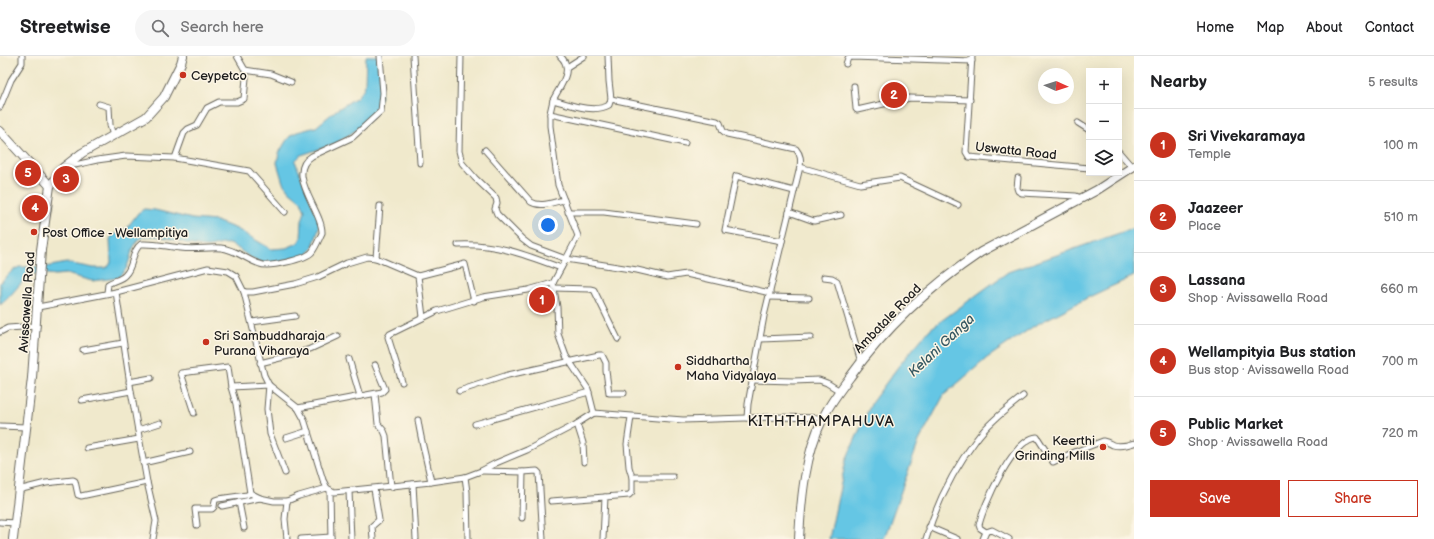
<!DOCTYPE html>
<html lang="en">
<head>
<meta charset="utf-8">
<style>
  body { margin:0; font-family:"Balsamiq Sans",sans-serif; background:#f6f6f6; color:#202124 }
  .controls { position:absolute; right:12px; top:12px; display:grid; overflow:hidden; border-radius:0px; box-shadow:0 4px 16px #0002 }
  .controls button { width:36px; height:36px; display:grid; place-items:center; padding:0; border:0; border-bottom:1px solid #e0e0e0; background:#fff; color:#202124; font:20px sans-serif }
  .compass { position:absolute; left:1038px; top:12px; width:36px; height:36px; border-radius:50%; background:#fff; box-shadow:0 4px 16px #0002; rotate:93deg }
  .you { position:absolute; left:548px; top:169px; width:14px; height:14px; margin:-10px; border:3px solid #fff; border-radius:50%; background:#1a73e8; box-shadow:0 0 0 6px #1a73e833 }
  .badge { display:grid; place-items:center; width:26px; height:26px; border-radius:50%; background:#c8321e; color:#fff; font-size:13px; font-weight:700 }
  .pin { position:absolute; translate:-50% -50%; border:2px solid #fff; box-shadow:0 1px 4px #0006 }
  .list { margin:0; padding:0; list-style:none }
  h2 { display:flex; justify-content:space-between; align-items:center; height:52px; margin:0; padding:0 16px; font-size:17px }
  h2 small { font-size:13px; font-weight:400; color:#757577 }
  .list li { display:grid; grid-template-columns:26px 1fr auto; gap:12px; align-items:center; box-sizing:border-box; height:72px; padding:0 16px; border-top:1px solid #e0e0e0 }
  .list b { display:block; font-size:15px; white-space:nowrap }
  .list p { margin:0; font-size:13px; white-space:nowrap; color:#757577 }
  .list em { font-size:13px; font-style:normal; color:#757577 }
  .actions { display:flex; gap:8px; padding:12px 16px }
  .actions a { flex:1; padding:9px 0; border:1px solid #c8321e; border-radius:0px; text-align:center; font-size:14px; color:#c8321e }
  .actions .main { background:#c8321e; color:#fff }
  .icon { flex:none; width:22px; height:22px; fill:none; stroke:currentColor; stroke-width:2; stroke-linecap:round; stroke-linejoin:round }
  .map { position:relative; flex:none; width:1134px; height:483px; overflow:hidden }
  header { display:flex; align-items:center; gap:24px; box-sizing:border-box; height:56px; padding:0 20px; background:#fff; border-bottom:1px solid #e0e0e0 }
  header strong { font-size:19px }
  nav { display:flex; gap:22px; margin-inline-start:auto; font-size:14px }
  .search { width:280px; height:36px; background:#f6f6f6; display:flex; align-items:center; gap:10px; box-sizing:border-box; padding:0 14px; border-radius:22px; color:#757577; font-size:15px }
  main { display:flex }
  aside { flex:1; background:#fff }
  .map>svg:first-child { display:block }
  .water { fill:#65c6e4; stroke:#407180 }
  .lines { fill:none; stroke-linecap:round; stroke-linejoin:round }
  .minor-casing { stroke:#66645a; stroke-width:7 }
  .primary-casing { stroke:#66645a; stroke-width:10 }
  .minor { stroke:#fff; stroke-width:5 }
  .primary { stroke:#fff; stroke-width:8 }
  .poi-dot { fill:#c8321e; stroke:#fcf5e5; stroke-width:1.5 }
  .labels { text-anchor:middle; stroke-width:3; stroke-linejoin:round; paint-order:stroke }
  .poi-label { font-size:13px; fill:#1c1c1c; stroke:#fcf5e5; text-anchor:start }
  .street-label { font-size:13px; fill:#1c1c1c; stroke:#fcf5e5 }
  .water-label { font-size:14px; font-style:italic; fill:#365862; stroke:#fcf5e5 }
  .quarter-label { font-size:15px; letter-spacing:1px; fill:#1c1c1c; stroke:#fcf5e5 }
</style>
</head>
<body>
<header>
<strong>Streetwise</strong>
<div class="search"><svg class="icon" aria-label="search" viewBox="0 0 24 24"><circle cx="10" cy="10" r="6"/><path d="M15 15l6 6"/></svg>Search here</div>
<nav><a>Home</a><a>Map</a><a>About</a><a>Contact</a></nav>
</header>
<main>
<div class="map">
<svg width="1134" height="483" viewBox="0 0 1134 483">
  <rect width="100%" height="100%" fill="#fcf5e5"/>
  <filter id="ink" filterUnits="userSpaceOnUse"><feTurbulence type="fractalNoise" baseFrequency=".025" numOctaves="2"/><feDisplacementMap in="SourceGraphic" scale="8" xChannelSelector="R" yChannelSelector="G"/><feConvolveMatrix kernelMatrix="1 2 1 2 8 2 1 2 1" color-interpolation-filters="sRGB"/></filter>
  <filter id="wash" filterUnits="userSpaceOnUse"><feTurbulence type="fractalNoise" baseFrequency=".012" numOctaves="4" result="noise"/><feDisplacementMap in="SourceGraphic" scale="16" xChannelSelector="R" yChannelSelector="G"/><feGaussianBlur stdDeviation="0.9" result="paint"/><feColorMatrix in="noise" values="0 0 0 0 0 0 0 0 0 0 0 0 0 0 0 0 0 1.4 0 .05"/><feComposite in="paint" operator="in"/></filter>
  <g filter="url(#wash)">
    <rect width="100%" height="100%" fill="#f0e9cc"/>
    <g class="water">
      <path d="M366,0H379L381,39L379,47L372,61L364,69L335,88L301,99L295,105L320,168L316,182L312,193L307,199C292,200 278,210 263,207C250,205 243,194 232,189C223,185 214,192 205,191C190,191 153,173 140,183C131,190 131,203 126,213C124,216 121,219 118,222L92,225L66,218L55,219L40,217L33,218L26,222L7,243L0,249V227L12,215L19,211H45L67,207L93,212H105L109,210L111,206L110,183L112,180L126,173L138,157L144,153L155,154L192,163L216,165L237,173L271,193L286,192L296,188L301,183L302,165L305,155L301,145L289,135L283,127L277,107L279,97L286,85L291,79L297,76L316,71L335,55L357,41L364,32L365,28Z"/>
      <path d="M1134,172V220L1089,241L1034,270L987,302L944,339L919,385L884,483H829L846,404L872,346L900,308L930,273L1008,216Z"/>
    </g>
  </g>
  <g filter="url(#ink)">
    <g class="lines">
      <defs>
        <g id="minor">
          <path d="M413,0L420,107"/>
          <path d="M461,0L459,95L462,107L475,122L496,142L497,147L495,153L497,158L522,183L531,190L566,203L578,180L558,129L550,70V57L553,44"/>
          <path d="M560,0C575,13 560,30 553,44C569,48 593,58 609,49L611,43L717,65L720,67L723,75L727,78L796,93C801,99 801,104 800,111L764,260L748,348L747,362"/>
          <path d="M608,0L609,25L611,43"/>
          <path d="M972,0L966,96L969,101L1089,112"/>
          <path d="M846,8L848,2L852,1L972,5"/>
          <path d="M567,11L584,0"/>
          <path d="M245,14L271,18L291,26"/>
          <path d="M854,30L856,53L857,54L910,42L970,44"/>
          <path d="M99,48L109,51L110,69L113,80"/>
          <path d="M0,51L11,24L22,7V0"/>
          <path d="M550,58L685,87"/>
          <path d="M1078,67L1089,74"/>
          <path d="M485,94L531,146C541,152 553,146 564,144"/>
          <path d="M1119,96L1132,111"/>
          <path d="M175,102L184,77L188,73L197,69L207,52L219,46H237L244,43L246,22L245,14L237,0"/>
          <path d="M66,111L97,104L126,100L175,102L249,115L285,156"/>
          <path d="M800,111L860,128L900,122L958,149"/>
          <path d="M1018,122L1017,132L1018,135L1022,137L1076,140L1081,142"/>
          <path d="M568,156H604L696,168"/>
          <path d="M789,156L814,165L841,159"/>
          <path d="M782,185L725,174L736,120L794,135"/>
          <path d="M458,189C496,187 526,199 561,212"/>
          <path d="M376,202L380,150"/>
          <path d="M418,220L423,261"/>
          <path d="M824,221L832,222L837,225L861,306"/>
          <path d="M553,227L557,251L558,278L566,300L588,333L594,357"/>
          <path d="M554,232L590,233L594,234L618,283"/>
          <path d="M244,236H253L295,228L318,221L347,207L367,201L376,202L418,220L465,208L474,245"/>
          <path d="M107,237L108,228C114,224 121,224 125,219C134,211 131,195 141,188C155,187 168,191 181,192C194,194 208,191 221,192C235,193 247,204 260,208C268,212 306,203 312,196C316,191 319,183 322,177C323,155 284,117 312,100L353,81L381,55L383,37L380,0"/>
          <path d="M769,241L809,242"/>
          <path d="M38,251L116,236L208,212L228,215L236,220L244,236L264,319L269,329L298,352L304,363L323,424L327,432L334,436L431,426L465,421L481,415L496,407L527,394L575,369L594,357L683,364L774,361L823,362"/>
          <path d="M252,266L295,260"/>
          <path d="M0,276L8,272L37,270"/>
          <path d="M761,283L811,281"/>
          <path d="M83,294L123,287"/>
          <path d="M349,303L360,340"/>
          <path d="M260,307L292,299L310,293L338,280"/>
          <path d="M753,324L793,325L819,324L827,327L840,335"/>
          <path d="M129,326L151,322"/>
          <path d="M402,326L388,281L390,278L437,255L483,241L528,234L553,227L566,203L637,214L667,221L686,218L770,237"/>
          <path d="M231,331L269,329L267,353L270,378L285,417"/>
          <path d="M459,335L508,319L599,299H602L606,307V315L609,337H624"/>
          <path d="M375,338L378,368L384,375L386,380L391,431"/>
          <path d="M82,344L131,335"/>
          <path d="M298,352L382,336L385,333L375,309"/>
          <path d="M194,357L181,317L228,311L231,331L236,348L250,437L260,442L274,445H287L299,440L327,432"/>
          <path d="M418,364C421,385 427,405 431,426"/>
          <path d="M475,368L589,336"/>
          <path d="M577,368L583,387L584,406"/>
          <path d="M0,370L26,371"/>
          <path d="M138,374L160,367"/>
          <path d="M286,382L308,375"/>
          <path d="M87,392L139,383"/>
          <path d="M143,407L190,396"/>
          <path d="M482,415L523,416L522,462"/>
          <path d="M523,416L537,415L539,417L543,483"/>
          <path d="M465,421L467,436L468,483"/>
          <path d="M632,421H673"/>
          <path d="M147,426L156,465L153,483"/>
          <path d="M413,428L416,483"/>
          <path d="M18,434L46,427L73,424L75,425L78,439L81,440L147,426L131,335L116,236"/>
          <path d="M330,434L331,483"/>
          <path d="M349,435L351,483"/>
          <path d="M551,445L605,441"/>
          <path d="M239,446L244,472"/>
          <path d="M222,450L260,442"/>
          <path d="M0,466L15,467"/>
          <path d="M197,469L195,453H212L214,451L215,444L218,443L247,439L250,437"/>
          <path d="M929,471L957,483"/>
          <path d="M287,483L285,463L287,445"/>
          <path d="M301,483L331,481"/>
          <path d="M373,483L372,470L379,464L374,433"/>
          <path d="M603,483L605,441L629,439L632,436V421L629,411L627,388L631,361"/>
          <path d="M926,483C936,449 954,413 976,384C988,367 1007,353 1023,340"/>
          <path d="M983,483L986,476"/>
          <path d="M1009,483L992,474L986,476L980,472L979,469C984,448 1013,383 1037,381L1053,406L1072,397L1103,385C1108,386 1109,387 1113,389C1120,391 1128,389 1134,387"/>
        </g>
        <g id="primary">
          <path d="M0,75L50,130"/>
          <path d="M13,483L32,322L41,194L50,130L64,111L82,97L146,61L164,41L181,7L183,0"/>
          <path d="M799,483C801,443 805,398 823,362C830,347 840,334 850,321C886,271 929,231 981,196L1097,134L1134,110"/>
        </g>
      </defs>
      <use href="#minor" class="minor-casing"/>
      <use href="#primary" class="primary-casing"/>
      <use href="#minor" class="minor"/>
      <use href="#primary" class="primary"/>
    </g>
  </g>
  <g class="poi-dot">
    <circle cx="183" cy="19" r="4"/>
    <circle cx="34" cy="176" r="4"/>
    <circle cx="206" cy="286" r="4"/>
    <circle cx="678" cy="311" r="4"/>
    <circle cx="1103" cy="391" r="4"/>
  </g>
  <g class="labels">
    <g class="poi-label">
      <text x="191" y="24">Ceypetco</text>
      <text x="42" y="181">Post Office - Wellampitiya</text>
      <text x="214" y="284">Sri Sambuddharaja<tspan x="214" dy="15">Purana Viharaya</tspan></text>
      <text x="686" y="309">Siddhartha<tspan x="686" dy="15">Maha Vidyalaya</tspan></text>
      <text x="1095" y="389" text-anchor="end">Keerthi<tspan x="1095" dy="15">Grinding Mills</tspan></text>
    </g>
    <g class="street-label">
      <text transform="translate(1016 94) rotate(6)" y="5">Uswatta Road</text>
      <text transform="translate(26 246) rotate(-86)" y="5">Avissawella Road</text>
      <text transform="translate(887 262) rotate(-46)" y="5">Ambatale Road</text>
    </g>
    <g class="water-label">
      <text transform="translate(941 289) rotate(-43)" y="5">Kelani Ganga</text>
    </g>
    <g class="quarter-label">
      <text x="821" y="370">KITHTHAMPAHUVA</text>
    </g>
  </g>
</svg>
<div class="controls">
<button>+</button>
<button>−</button>
<button><svg class="icon" aria-label="layers" viewBox="0 0 24 24"><path d="M12 4l9 5-9 5-9-5zM3 14l9 5 9-5"/></svg></button>
</div>
<svg class="compass" viewBox="-18 -18 36 36"><path d="M0-13l5 13h-10z" fill="#e53935"/><path d="M0 13l5-13h-10z" fill="#757577"/></svg>
<div class="you"></div>
<div class="pin badge" style="left:542px;top:244px">1</div>
<div class="pin badge" style="left:894px;top:39px">2</div>
<div class="pin badge" style="left:66px;top:123px">3</div>
<div class="pin badge" style="left:35px;top:152px">4</div>
<div class="pin badge" style="left:28px;top:117px">5</div>
</div>
<aside>
<h2>Nearby<small>5 results</small></h2>
<ul class="list">
<li><span class="badge">1</span><div><b>Sri Vivekaramaya</b><p>Temple</p></div><em>100 m</em></li>
<li><span class="badge">2</span><div><b>Jaazeer</b><p>Place</p></div><em>510 m</em></li>
<li><span class="badge">3</span><div><b>Lassana</b><p>Shop · Avissawella Road</p></div><em>660 m</em></li>
<li><span class="badge">4</span><div><b>Wellampityia Bus station</b><p>Bus stop · Avissawella Road</p></div><em>700 m</em></li>
<li><span class="badge">5</span><div><b>Public Market</b><p>Shop · Avissawella Road</p></div><em>720 m</em></li>
</ul>
<div class="actions"><a class="main">Save</a><a>Share</a></div>
</aside>
</main>
</body>
</html>
